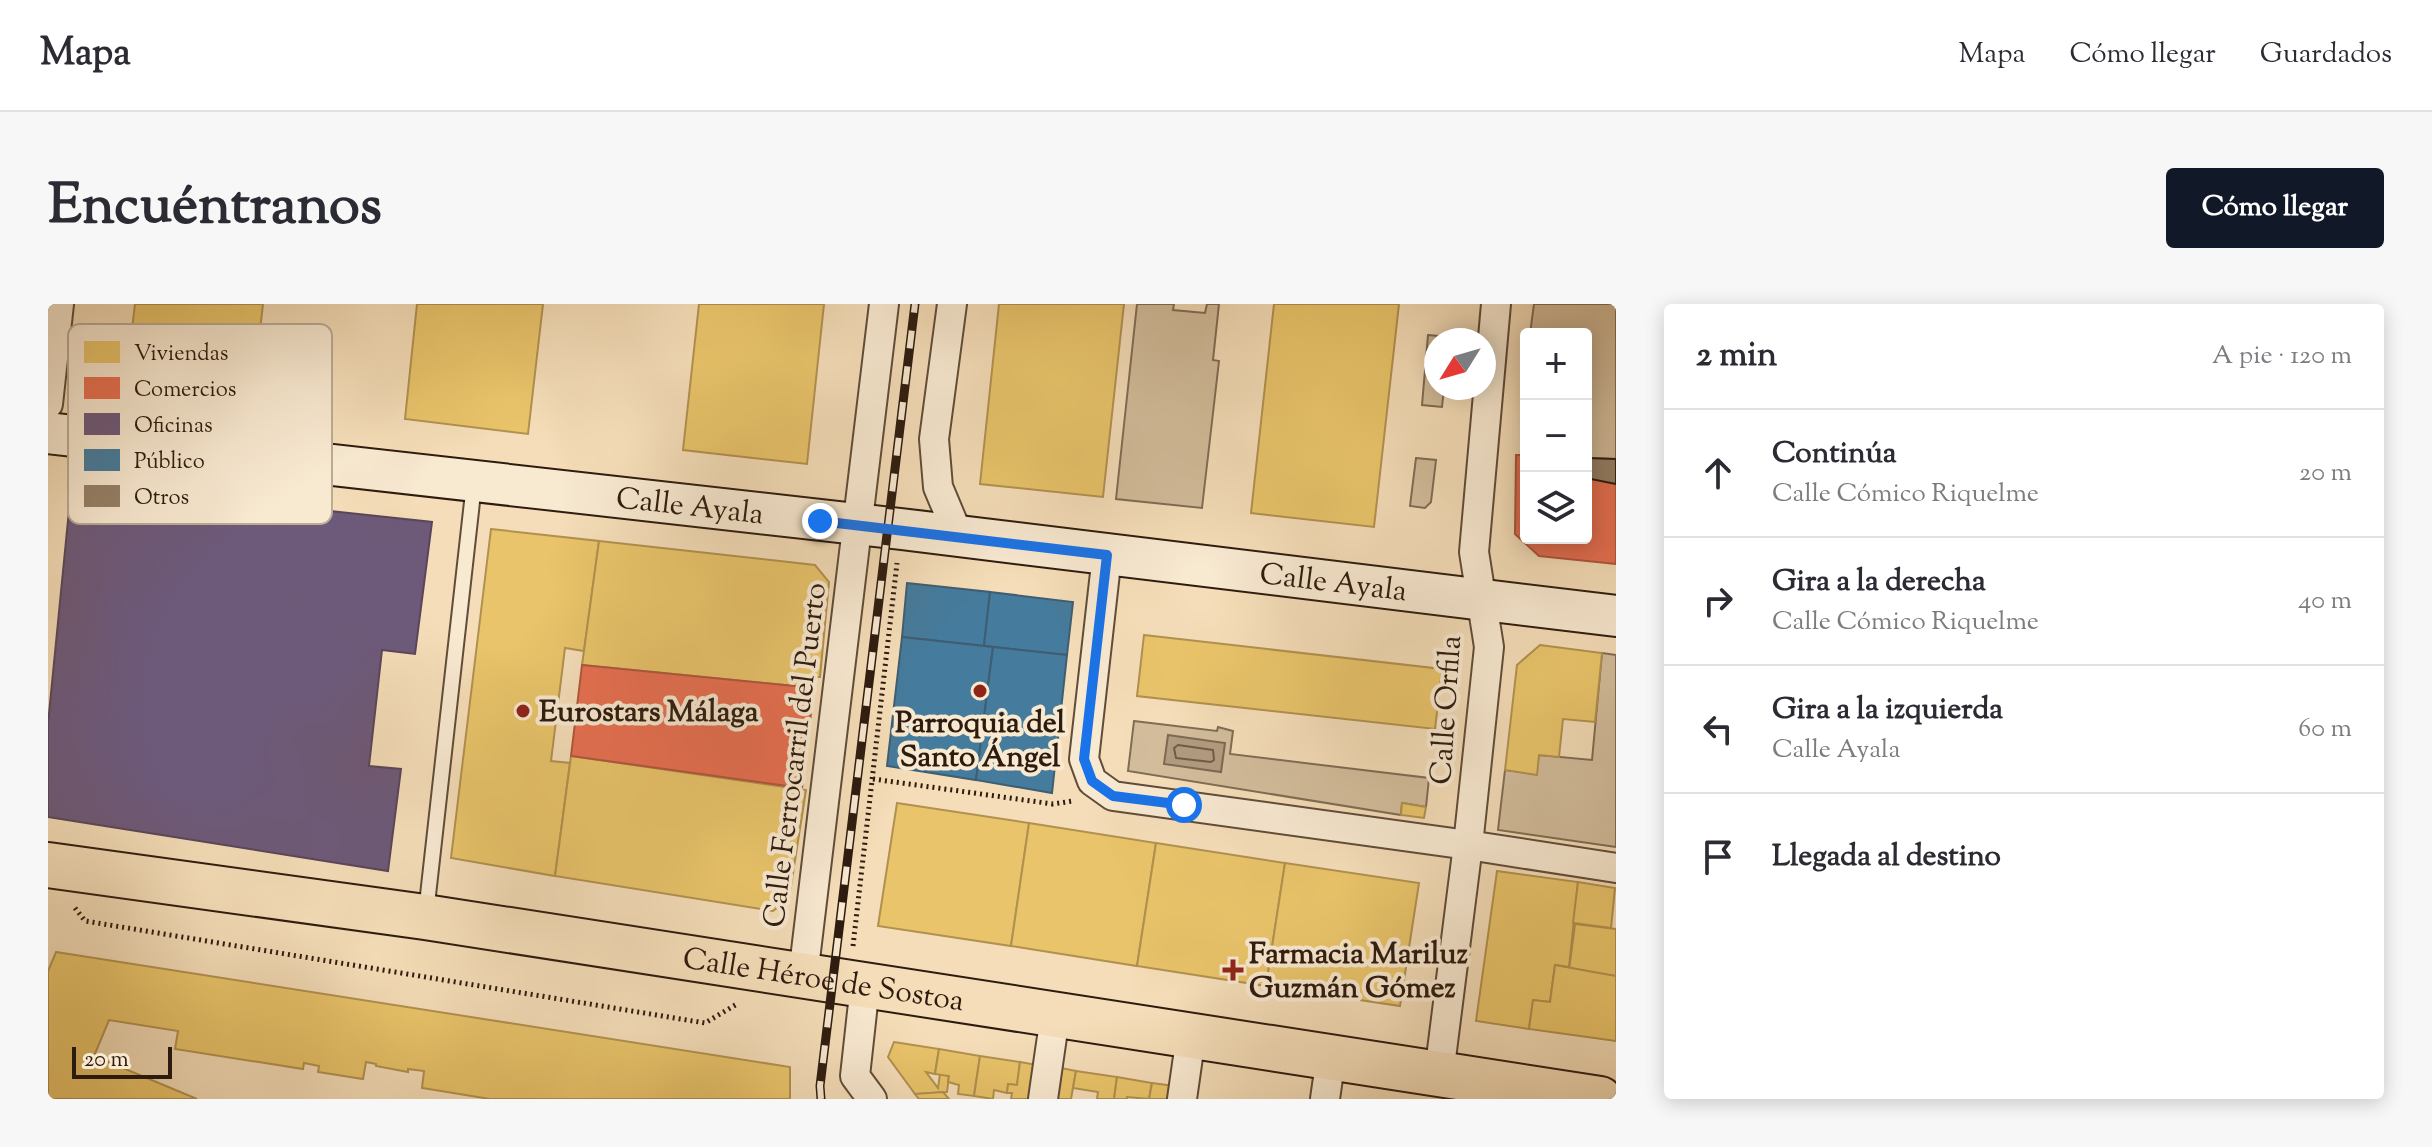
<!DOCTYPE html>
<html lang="es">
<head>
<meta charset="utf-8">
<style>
  body { margin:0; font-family:"Sorts Mill Goudy",serif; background:#f7f7f7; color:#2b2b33 }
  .controls { position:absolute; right:24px; top:24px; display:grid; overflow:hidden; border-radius:8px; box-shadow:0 4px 20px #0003 }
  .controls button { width:72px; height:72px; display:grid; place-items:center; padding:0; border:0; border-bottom:2px solid #e1e1e2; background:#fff; color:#2b2b33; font:40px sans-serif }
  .compass { position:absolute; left:1376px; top:24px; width:72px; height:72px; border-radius:50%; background:#fff; box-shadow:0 4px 20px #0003; rotate:233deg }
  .scale { position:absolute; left:24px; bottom:20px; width:100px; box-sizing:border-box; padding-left:8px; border:4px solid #2e1b0f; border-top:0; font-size:22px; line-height:28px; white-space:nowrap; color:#2e1b0f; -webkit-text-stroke:6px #f8e9d1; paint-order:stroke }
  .stop { position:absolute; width:24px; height:24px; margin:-18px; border:6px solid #1a73e8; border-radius:50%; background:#fff }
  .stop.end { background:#1a73e8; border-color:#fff; box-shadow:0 2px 8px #0008 }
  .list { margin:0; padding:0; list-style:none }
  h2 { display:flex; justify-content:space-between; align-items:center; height:104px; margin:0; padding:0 32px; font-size:34px }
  h2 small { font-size:26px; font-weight:400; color:#7c7c81 }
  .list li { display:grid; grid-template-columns:52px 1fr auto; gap:24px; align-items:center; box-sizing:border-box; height:128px; padding:0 32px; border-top:2px solid #e1e1e2 }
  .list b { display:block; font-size:30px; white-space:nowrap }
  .list p { margin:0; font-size:26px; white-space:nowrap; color:#7c7c81 }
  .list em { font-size:26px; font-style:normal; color:#7c7c81 }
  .icon { flex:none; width:44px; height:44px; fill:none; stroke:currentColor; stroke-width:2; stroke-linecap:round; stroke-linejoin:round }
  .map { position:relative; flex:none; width:1568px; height:795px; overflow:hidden; border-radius:8px }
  header { display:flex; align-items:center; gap:48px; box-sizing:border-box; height:112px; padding:0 40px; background:#fff; border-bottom:2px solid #e1e1e2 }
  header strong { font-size:38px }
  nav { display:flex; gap:44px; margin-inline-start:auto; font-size:28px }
  .intro { display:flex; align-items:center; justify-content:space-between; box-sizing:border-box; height:192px; padding:0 48px }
  h1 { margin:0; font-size:56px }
  .button { padding:20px 36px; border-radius:8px; background:#111827; color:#fff; font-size:28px; font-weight:700 }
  main { display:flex; gap:48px; padding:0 48px }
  aside { flex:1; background:#fff; border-radius:8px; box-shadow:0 4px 20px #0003 }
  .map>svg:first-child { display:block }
  .green { fill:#d2bc9b; stroke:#806c55; stroke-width:2 }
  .water { fill:#b19b7f; stroke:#7d6852; stroke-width:2 }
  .homes { fill:#e9c46a; stroke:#b1914f; stroke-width:2 }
  .shops { fill:#e76f51; stroke:#b0563d; stroke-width:2 }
  .offices { fill:#6d597a; stroke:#5a465a; stroke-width:2 }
  .public { fill:#457b9d; stroke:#3e5e72; stroke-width:2 }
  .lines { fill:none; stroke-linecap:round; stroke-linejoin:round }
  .shore { stroke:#705b47; stroke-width:2 }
  .building { fill:#958067; stroke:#2e1b0f; stroke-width:2 }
  .lane-casing { stroke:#604c39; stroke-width:18 }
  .street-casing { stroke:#604c39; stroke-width:32 }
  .secondary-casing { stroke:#2e1b0f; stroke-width:44 }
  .primary-casing { stroke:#2e1b0f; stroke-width:48 }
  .path { stroke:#2e1b0f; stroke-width:5; stroke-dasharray:2 4; stroke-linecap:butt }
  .lane { stroke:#f8e9d1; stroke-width:14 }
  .street { stroke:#f8e9d1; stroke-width:28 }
  .secondary { stroke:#f8e9d1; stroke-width:40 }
  .primary { stroke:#f4ddb8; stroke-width:44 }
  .rail-casing { stroke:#2e1b0f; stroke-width:9 }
  .rail { stroke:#f8e9d1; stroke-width:6; stroke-dasharray:18; stroke-linecap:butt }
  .route { stroke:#1a73e8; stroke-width:10 }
  .poi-dot { fill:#8f2418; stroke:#f8e9d1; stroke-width:3 }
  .labels { text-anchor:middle; stroke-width:8; stroke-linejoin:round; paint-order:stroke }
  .street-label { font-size:30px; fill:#2e1b0f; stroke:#f8e9d1 }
  .poi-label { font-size:30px; font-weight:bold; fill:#2e1b0f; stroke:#f8e9d1; text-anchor:start }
  .key { fill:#f8e9d1; stroke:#bbab97; stroke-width:2 }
  .key-label { font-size:22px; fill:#2e1b0f }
</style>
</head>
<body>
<header>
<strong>Mapa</strong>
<nav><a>Mapa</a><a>Cómo llegar</a><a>Guardados</a></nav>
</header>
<div class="intro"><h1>Encuéntranos</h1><a class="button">Cómo llegar</a></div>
<main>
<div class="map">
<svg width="1568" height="795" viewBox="0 0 1568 795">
  <rect width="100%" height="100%" fill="#f4ddb8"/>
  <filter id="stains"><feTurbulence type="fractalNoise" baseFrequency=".0025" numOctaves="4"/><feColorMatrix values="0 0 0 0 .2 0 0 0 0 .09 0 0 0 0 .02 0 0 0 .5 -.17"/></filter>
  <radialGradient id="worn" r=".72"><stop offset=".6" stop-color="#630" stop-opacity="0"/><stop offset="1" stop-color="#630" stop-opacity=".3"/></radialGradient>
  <g class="green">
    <path d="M1089,0H1126L1125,6L1157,9L1159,0H1171L1165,56L1171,57L1154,204L1068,195Z"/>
    <path d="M1486,0H1568V155L1538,154V30H1482Z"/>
    <path d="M1380,31L1401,33L1400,36H1388V84H1396L1394,103L1374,101Z"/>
    <path d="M1368,154L1388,156L1383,198L1377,204L1362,202Z"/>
    <path d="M1554,349L1568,351V543L1450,526L1457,466L1488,470L1491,451L1544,456Z"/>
    <path d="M1086,417L1169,427L1170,423L1185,427L1182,450L1381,474L1378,503L1354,499L1353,511L1080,467Z"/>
  </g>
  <path class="water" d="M1120,431L1177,439L1173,468L1116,460Z"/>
  <g class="homes">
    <path d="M87,0H215L204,98L77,84Z"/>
    <path d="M369,0H495L480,130L357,115Z"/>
    <path d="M651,0H776L759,160L635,146Z"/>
    <path d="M951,0H1076L1055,193L932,180Z"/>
    <path d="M1226,0H1351L1326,223L1203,209Z"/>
    <path d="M443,225L551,237L536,347L517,344L503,457L522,459L507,572L403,554Z"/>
    <path d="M551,237L767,261L781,278L772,373H767L766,384L534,361Z"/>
    <path d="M1096,331L1394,365L1387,425L1089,392Z"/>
    <path d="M1492,341L1554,349L1547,418L1515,415L1511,453L1491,451L1489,471L1457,466L1469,361Z"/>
    <path d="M523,452L758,486L741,595L725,607L507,572Z"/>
    <path d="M849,499L981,519L963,642L830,622Z"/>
    <path d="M1354,499L1378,503L1376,514L1353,511Z"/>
    <path d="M981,519L1108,539L1089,662L963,642Z"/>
    <path d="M1108,539L1237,559L1218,682L1089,662Z"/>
    <path d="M1237,559L1371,579L1352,702L1218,682Z"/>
    <path d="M1449,567L1530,578L1521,663L1507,661L1502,698L1485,696L1481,725L1428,717Z"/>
    <path d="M1530,578L1567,584L1563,624L1525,619Z"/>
    <path d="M1527,620L1568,625V672L1521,666Z"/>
    <path d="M8,648L742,763V795H442L374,784L376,767L360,765V768L328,762V760L318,758L315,775L270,768L271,762L256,759L255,765L127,745L130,727L61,716L46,752L149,795H0V667Z"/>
    <path d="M1507,661L1568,672V737L1481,725L1485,696L1502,698Z"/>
    <path d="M846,738L891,745L887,770L878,768L890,784L892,770L901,772L899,788L867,790L840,753Z"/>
    <path d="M891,745L932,752L926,792L910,790L911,781L900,778L901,772L887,770Z"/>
    <path d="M932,752L972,758L969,781L960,780L959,789L946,786L945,795L926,792Z"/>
    <path d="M972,758L989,761L984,795H963L964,789H959L960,780L969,781Z"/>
    <path d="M1008,763L1028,767L1023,795H1004Z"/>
    <path d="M1028,767L1069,773L1066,795H1049L1050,788L1025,784Z"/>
    <path d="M1069,773L1104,779L1101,795L1079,793V795H1066Z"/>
    <path d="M1104,779L1127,782L1125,795H1101Z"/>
    <path d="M895,788L901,795H871L867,790Z"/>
  </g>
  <g class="shops">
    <path d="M1468,151H1478V234H1538V174L1568,180V260L1491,252L1467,230Z"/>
    <path d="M534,361L766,384L754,484L523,452Z"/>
  </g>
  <path class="offices" d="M32,180L384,218L367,350L334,346L321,462L353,465L340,567L0,513V420L23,186Z"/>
  <g class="public">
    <path d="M859,279L942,288L936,342L854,333Z"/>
    <path d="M942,288L1025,298L1019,351L936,342Z"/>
    <path d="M854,333L945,343L928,476L839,462Z"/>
    <path d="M945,343L1019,351L1004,489L928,476Z"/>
  </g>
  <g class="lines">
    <path class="shore" d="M1130,441L1165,446L1166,456L1163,458L1128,454L1126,444Z"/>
  </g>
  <path class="building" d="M1538,154L1568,155V180L1538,174Z"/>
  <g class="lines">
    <defs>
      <path id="lane" d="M378,609L426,180"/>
      <g id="street">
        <path d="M904,0L886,135L890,183L911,233"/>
        <path d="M0,100L11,0"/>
        <path d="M1059,251L1036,455L1044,477L1065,492L1420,541L1568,564"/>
        <path d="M755,672L836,0"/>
        <path d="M817,681L807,772L824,795"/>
        <path d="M1391,770L1420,541L1441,343L1426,248L1448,0"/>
        <path d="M995,795L1007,712"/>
        <path d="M1134,795L1143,732"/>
        <path d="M1277,795L1283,753"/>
      </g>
      <g id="secondary">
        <path id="s1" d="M0,129L853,225L1568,312"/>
      </g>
      <g id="primary">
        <path id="s2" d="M0,561L377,613L1552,795"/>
      </g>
    </defs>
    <use href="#lane" class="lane-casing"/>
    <use href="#street" class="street-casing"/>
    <use href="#secondary" class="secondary-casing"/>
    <use href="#primary" class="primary-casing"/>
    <g class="path">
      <path d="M825,475L1005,500L1025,497"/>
      <path d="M27,604L37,617L657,719L689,700"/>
      <path d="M805,642L849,259"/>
    </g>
    <use href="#lane" class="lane"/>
    <use href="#street" class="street"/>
    <use href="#secondary" class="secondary"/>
    <use href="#primary" class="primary"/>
    <defs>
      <path id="rail" d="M773,795L772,782L867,0"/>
    </defs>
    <use href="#rail" class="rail-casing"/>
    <use href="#rail" class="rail"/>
  </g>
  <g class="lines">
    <path class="route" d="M772,217L1059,251L1036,455L1044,477L1065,492L1136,501"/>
  </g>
  <g class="poi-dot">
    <circle cx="932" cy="387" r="8"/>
    <circle cx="475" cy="407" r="8"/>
    <path d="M1181 654h8v8h8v8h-8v8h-8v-8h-8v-8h8z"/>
  </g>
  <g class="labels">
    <g class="street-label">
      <text dy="10" stroke="none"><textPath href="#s1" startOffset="646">Calle Ayala</textPath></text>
      <text dy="10" stroke="none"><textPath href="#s1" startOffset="1294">Calle Ayala</textPath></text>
      <text transform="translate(1397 406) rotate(-86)" y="10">Calle Orfila</text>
      <text transform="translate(746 451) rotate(-83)" y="10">Calle Ferrocarril del Puerto</text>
      <text dy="10" stroke="none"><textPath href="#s2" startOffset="784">Calle Héroe de Sostoa</textPath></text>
    </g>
    <g class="poi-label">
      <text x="491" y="417">Eurostars Málaga</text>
      <text x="932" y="428" text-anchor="middle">Parroquia del<tspan x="932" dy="34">Santo Ángel</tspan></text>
      <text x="1201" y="659">Farmacia Mariluz<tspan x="1201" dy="34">Guzmán Gómez</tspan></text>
    </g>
  </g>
  <rect x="20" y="20" width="264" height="200" rx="12" class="key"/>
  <rect x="36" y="37" width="36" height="22" fill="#e9c46a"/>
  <rect x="36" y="73" width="36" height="22" fill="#e76f51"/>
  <rect x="36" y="109" width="36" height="22" fill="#6d597a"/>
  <rect x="36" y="145" width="36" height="22" fill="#457b9d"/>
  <rect x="36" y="181" width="36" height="22" fill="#958067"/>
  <g class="key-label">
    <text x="86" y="56">Viviendas</text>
    <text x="86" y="92">Comercios</text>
    <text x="86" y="128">Oficinas</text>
    <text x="86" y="164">Público</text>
    <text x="86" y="200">Otros</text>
  </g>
  <rect width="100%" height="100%" filter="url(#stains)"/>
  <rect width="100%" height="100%" fill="url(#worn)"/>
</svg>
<div class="controls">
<button>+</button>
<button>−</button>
<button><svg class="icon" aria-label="layers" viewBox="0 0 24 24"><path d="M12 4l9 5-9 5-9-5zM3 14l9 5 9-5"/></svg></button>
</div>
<svg class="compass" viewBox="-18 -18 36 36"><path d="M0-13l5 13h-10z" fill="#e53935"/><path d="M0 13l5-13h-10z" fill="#7c7c81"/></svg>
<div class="scale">20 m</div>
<div class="stop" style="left:1136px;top:501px"></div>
<div class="stop end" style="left:772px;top:217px"></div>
</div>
<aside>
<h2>2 min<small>A pie · 120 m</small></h2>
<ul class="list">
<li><svg class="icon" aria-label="ahead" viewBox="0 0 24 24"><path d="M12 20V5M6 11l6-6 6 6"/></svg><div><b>Continúa</b><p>Calle Cómico Riquelme</p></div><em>20 m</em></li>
<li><svg class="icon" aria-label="right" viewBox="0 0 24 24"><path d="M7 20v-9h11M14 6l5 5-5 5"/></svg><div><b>Gira a la derecha</b><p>Calle Cómico Riquelme</p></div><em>40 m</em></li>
<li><svg class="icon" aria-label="left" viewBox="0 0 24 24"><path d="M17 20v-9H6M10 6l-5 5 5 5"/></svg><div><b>Gira a la izquierda</b><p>Calle Ayala</p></div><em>60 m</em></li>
<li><svg class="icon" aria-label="arrive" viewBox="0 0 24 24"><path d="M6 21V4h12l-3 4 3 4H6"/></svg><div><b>Llegada al destino</b></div></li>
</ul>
</aside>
</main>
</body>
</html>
